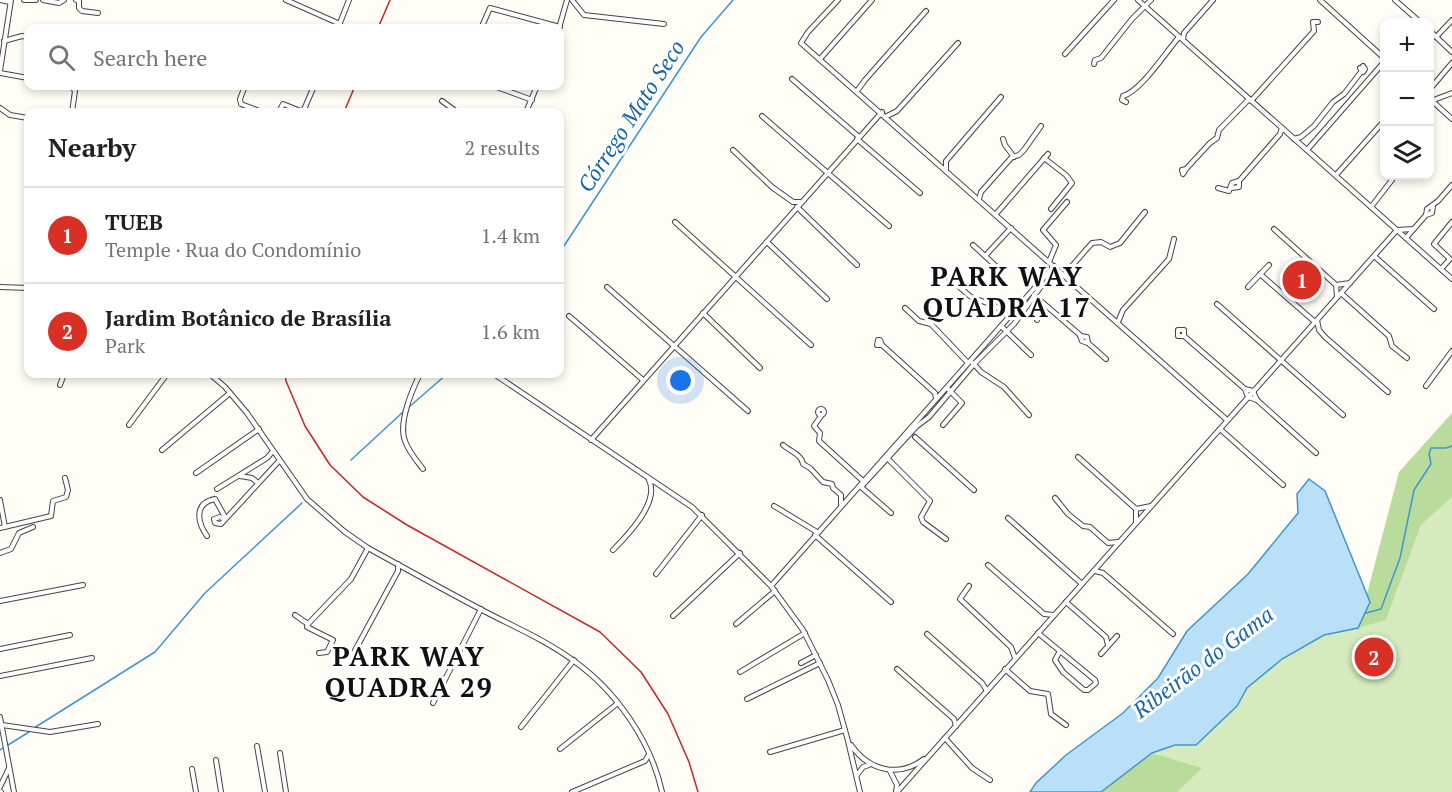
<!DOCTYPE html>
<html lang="en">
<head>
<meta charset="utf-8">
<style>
  body { margin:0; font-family:"PT Serif",serif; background:#f6f6f6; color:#202124 }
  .controls { position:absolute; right:18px; top:18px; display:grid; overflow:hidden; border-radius:12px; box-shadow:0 3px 9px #0003 }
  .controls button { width:54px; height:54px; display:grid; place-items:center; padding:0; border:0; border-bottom:2px solid #e0e0e0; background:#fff; color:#202124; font:30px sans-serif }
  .you { position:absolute; left:681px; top:381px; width:21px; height:21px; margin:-15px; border:4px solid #fff; border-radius:50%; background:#1a73e8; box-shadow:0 0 0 9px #1a73e833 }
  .badge { display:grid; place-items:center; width:39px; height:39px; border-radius:50%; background:#d93025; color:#fff; font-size:20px; font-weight:700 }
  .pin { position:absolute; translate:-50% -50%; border:3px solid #fff; box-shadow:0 2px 6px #0006 }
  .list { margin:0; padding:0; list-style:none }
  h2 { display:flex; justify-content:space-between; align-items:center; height:78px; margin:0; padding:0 24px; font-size:26px }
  h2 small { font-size:20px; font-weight:400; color:#757577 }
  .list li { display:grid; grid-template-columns:39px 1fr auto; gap:18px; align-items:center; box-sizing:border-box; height:96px; padding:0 24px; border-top:2px solid #e0e0e0 }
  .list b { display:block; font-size:22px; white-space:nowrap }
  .list p { margin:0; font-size:20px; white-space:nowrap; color:#757577 }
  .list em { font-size:20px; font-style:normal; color:#757577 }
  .icon { flex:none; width:33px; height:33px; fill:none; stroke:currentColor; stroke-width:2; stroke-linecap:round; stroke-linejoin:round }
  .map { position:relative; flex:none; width:1452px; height:792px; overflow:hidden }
  .search { position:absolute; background:#fff; box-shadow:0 3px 9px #0003; left:24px; top:24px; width:540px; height:66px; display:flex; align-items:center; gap:15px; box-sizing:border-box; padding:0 21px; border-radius:12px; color:#757577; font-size:22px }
  .panel { position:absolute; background:#fff; box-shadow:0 3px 9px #0003; left:24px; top:108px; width:540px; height:270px; border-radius:12px }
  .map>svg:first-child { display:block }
  .green { fill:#d5ebbd }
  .forest { fill:#b9dc9c }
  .water { fill:#b9e0f7; stroke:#3f96cf; stroke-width:1.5 }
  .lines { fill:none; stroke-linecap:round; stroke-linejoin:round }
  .stream { stroke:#3f96cf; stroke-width:1.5 }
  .minor-casing { stroke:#444; stroke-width:6 }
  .minor { stroke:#fff; stroke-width:4 }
  .rail { stroke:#c4262e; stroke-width:1.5 }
  .labels { text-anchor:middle; stroke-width:6; stroke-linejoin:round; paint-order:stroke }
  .water-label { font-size:22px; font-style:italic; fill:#1768a6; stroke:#fff }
  .district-label { font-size:27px; font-weight:bold; letter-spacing:1.5px; fill:#111; stroke:#fff }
</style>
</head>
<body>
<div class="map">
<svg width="1452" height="792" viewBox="0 0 1452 792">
  <rect width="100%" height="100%" fill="#fffdf5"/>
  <path class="green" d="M1452,497V792H1096L1160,755L1152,753L1175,745H1196L1237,706L1247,688L1282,659L1324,635L1386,620L1421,525Z"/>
  <g class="forest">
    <path d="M1452,413V497L1421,525L1386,620L1358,628L1399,472Z"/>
    <path d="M1152,753L1202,768L1177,792H1101Z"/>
  </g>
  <path class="water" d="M1309,479L1325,491L1370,602L1358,628L1324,635L1282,659L1247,688L1237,706L1196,745H1175L1152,753L1101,792H1030L1036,783L1066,755L1123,713L1158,678L1187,631L1248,574L1298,513L1297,494Z"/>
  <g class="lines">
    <g class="stream">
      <path d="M560,252L701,37L733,0"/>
      <path d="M409,407L447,374"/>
      <path d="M351,460L403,412"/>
      <path d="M1366,613L1381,609L1400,558L1414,490L1431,464L1429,454L1431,448H1446L1452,446"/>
      <path d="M34,728L155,652L205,593L302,503"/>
      <path d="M8,745L29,732"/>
      <path d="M0,750L3,748"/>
    </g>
    <defs>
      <g id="minor">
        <path d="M0,0L10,2"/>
        <path d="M24,0H36"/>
        <path d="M43,0L59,3L64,0"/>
        <path d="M76,0L79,1V8L82,11L98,13"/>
        <path d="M286,0L340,24"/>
        <path d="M572,0L584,15L664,24"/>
        <path d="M838,0L808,32L801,43L1227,420"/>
        <path d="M1138,0L1452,279"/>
        <path d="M1320,0L1384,58"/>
        <path d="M1395,0L1420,22"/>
        <path d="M483,24L490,8L560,27"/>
        <path d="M338,28L349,0"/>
        <path d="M559,28L567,0"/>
        <path d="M1430,31L1452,52"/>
        <path d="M1436,37L1452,20"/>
        <path d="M1183,39L1184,33L1213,0"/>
        <path d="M4,41L22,36L28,37"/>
        <path d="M1065,54L1114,0"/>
        <path d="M820,59L872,0"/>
        <path d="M1094,64L1095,60L1101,58L1132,19L1151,0"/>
        <path d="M1360,68L1363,72L1365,69L1363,66"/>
        <path d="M0,71L11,0"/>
        <path d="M0,73L28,78"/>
        <path d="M792,79L859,137"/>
        <path d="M71,86L75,91L72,112"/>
        <path d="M245,86L240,99L241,104L262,112"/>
        <path d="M494,86L532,100"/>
        <path d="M1430,89L1452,63"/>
        <path d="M857,91L865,80L926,11"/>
        <path d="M1430,99L1452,119"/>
        <path d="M442,101L457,112"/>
        <path d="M1251,101L1314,31L1313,22H1318"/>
        <path d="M1431,101L1452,93"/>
        <path d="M1126,102L1122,100L1123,96C1141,91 1166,52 1179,37"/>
        <path d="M0,108L10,115L28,118"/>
        <path d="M279,112L283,104L303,112"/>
        <path d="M303,112L314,86"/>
        <path d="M526,112L537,86"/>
        <path d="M762,116L889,226"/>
        <path d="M887,116L897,111L958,43"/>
        <path d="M857,139L920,193"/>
        <path d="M1003,139L1005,145L1014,157"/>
        <path d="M1294,139L1301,137L1314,126L1333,102L1344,94L1361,72"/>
        <path d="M733,150L772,187L793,202H800"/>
        <path d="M1307,150L1384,62"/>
        <path d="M1044,158L1066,175L1072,183L1051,209"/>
        <path d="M946,169V161L1001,97"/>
        <path d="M1186,169L1183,174L1182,170L1186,169L1210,143L1217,138L1219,130L1249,99"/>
        <path d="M1336,175L1384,121"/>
        <path d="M1218,188L1229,191L1232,183L1239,181L1280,134L1282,128"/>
        <path d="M1232,188L1239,187V181"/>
        <path d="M979,199L981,192L1012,157L1019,155L1024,150L1041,126"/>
        <path d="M797,207L857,265"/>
        <path d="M1371,207L1395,176"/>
        <path d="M996,214L1048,154"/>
        <path d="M1426,215L1432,213L1433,206"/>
        <path d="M675,222L811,345"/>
        <path d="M1274,229L1336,285L1337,297"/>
        <path d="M1406,238L1426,215L1427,209L1438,201L1452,185"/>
        <path d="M767,242L827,299"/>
        <path d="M973,245L985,256"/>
        <path d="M1374,256L1434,309"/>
        <path d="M1049,262L1056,245L1043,230L1067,202"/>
        <path d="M937,268L971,297L995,306L1009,317"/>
        <path d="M998,268L985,256L1011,228"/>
        <path d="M1441,269L1450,259L1434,244L1452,222"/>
        <path d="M1066,272L1072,273L1070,267"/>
        <path d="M1260,274L1315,322"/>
        <path d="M1336,285L1350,283"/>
        <path d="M0,287L28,288"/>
        <path d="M607,287L748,411"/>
        <path d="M1248,287L1269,265"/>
        <path d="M1341,293L1389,336L1392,346L1407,358"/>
        <path d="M1034,295L1080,335L1082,341L1088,343"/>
        <path d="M1217,304L1343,415"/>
        <path d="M905,308L919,321L931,324L968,363"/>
        <path d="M703,313L760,368"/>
        <path d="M569,316L643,380"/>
        <path d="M1037,320L1043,303"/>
        <path d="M1317,320L1319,330L1325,337L1388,392"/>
        <path d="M1118,322L1123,310L1169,259L1174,239"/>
        <path d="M1001,326L1031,355"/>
        <path d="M1080,336L1087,337L1088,343"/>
        <path d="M1184,336V330H1178V336H1184L1245,389L1253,391L1257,400L1316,453"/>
        <path d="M878,340H880L882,345H877Z"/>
        <path d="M1088,343L1106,359"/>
        <path d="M882,345L935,393L936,399"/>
        <path d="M973,363L981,372L1004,387L1029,415"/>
        <path d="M210,374L225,387L247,413L307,499L345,532L368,548C406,569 444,590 482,610C512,626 546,640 574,661C616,691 651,741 662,792"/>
        <path d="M420,374C412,390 398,423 405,441C409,452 416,460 423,469"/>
        <path d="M494,374L692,507L771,586L803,630L828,680L838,705L848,741L860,792"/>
        <path d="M60,385L64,374"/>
        <path d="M1426,386L1452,351"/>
        <path d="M1245,389L1248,397L1257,400"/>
        <circle cx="821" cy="412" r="3"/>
        <path d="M821,416L814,426L820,433L819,441L863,481"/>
        <path d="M129,425L167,374"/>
        <path d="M943,425L962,403L947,388"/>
        <path d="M1220,429L1283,485"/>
        <path d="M915,437L974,490"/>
        <path d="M591,440L882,112"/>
        <path d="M783,445C790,451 802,455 803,464L810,468L823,482L832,484L833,488L841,495V504"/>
        <path d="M162,450L230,393"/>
        <path d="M1078,457L1136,509L1151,506"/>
        <path d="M888,459L930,501L921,517L923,522L946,539"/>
        <path d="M196,473L259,429"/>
        <path d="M240,476L252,478L258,483"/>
        <path d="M860,486L891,513"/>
        <path d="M861,487L917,426L929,417L974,364L1014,324L1042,285L1064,275L1092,243L1101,242L1110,247L1120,243L1145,212"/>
        <path d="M217,489L267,458L273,451"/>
        <path d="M1055,498L1068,514L1083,526L1090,527L1108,543L1118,542"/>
        <path d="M0,500L5,527"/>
        <path d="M774,506L817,532"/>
        <path d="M1136,509V522"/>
        <path d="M1008,518L1082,584"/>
        <path d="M224,519L220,517L214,519L215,523L221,524L279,461"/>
        <path d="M0,528L51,516L53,501L66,497L68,490L65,478"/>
        <path d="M815,535L891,602"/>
        <path d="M207,536C197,522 194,503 215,499L225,517"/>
        <path d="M613,550C628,535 660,502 649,480"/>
        <path d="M0,553L11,549L19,533L33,527"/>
        <path d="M988,565L1044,614L1054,615"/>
        <path d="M1095,571L1103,573L1173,634"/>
        <path d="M656,574L702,515"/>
        <path d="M771,586L1054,266"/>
        <path d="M969,586L960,599L1011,647L1015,658"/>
        <path d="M0,601L83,585"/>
        <path d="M1066,602L1106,637L1108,645"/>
        <path d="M295,615L308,624L351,579L368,548"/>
        <path d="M673,616L740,553"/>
        <path d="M308,624L307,627L333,640L327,652L319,653"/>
        <path d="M736,624L775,591"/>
        <path d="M1038,633L1095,680L1096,683L1088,690H1084L1063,672L1055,660L1060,651"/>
        <path d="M927,634L982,683L987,691"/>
        <path d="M0,649L70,635"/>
        <path d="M1101,654L1117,636"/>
        <path d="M352,656L398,571V564"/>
        <path d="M801,663L816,655"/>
        <path d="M897,669L954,719L956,726"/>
        <path d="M1005,669L1030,691L1048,694L1051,714L1066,725"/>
        <path d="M740,672L805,633"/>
        <path d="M0,676L92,658"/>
        <path d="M747,699L820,663"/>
        <path d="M433,703L481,609"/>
        <path d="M0,717L14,792"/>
        <path d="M2,725L50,732L98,724"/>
        <path d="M521,727L574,660"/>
        <path d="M945,738L972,768L990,780"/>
        <path d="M851,745C869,771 899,778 924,759"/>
        <path d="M257,746L265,792"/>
        <path d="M560,749L618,703"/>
        <path d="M770,752L845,730"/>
        <path d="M280,753L286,792"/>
        <path d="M216,760L221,792"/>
        <path d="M192,769L196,792"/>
        <path d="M890,771L897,785L896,792"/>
        <path d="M857,775L863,767L869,765"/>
        <path d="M0,787L9,768"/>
        <path d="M0,791L1,792"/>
        <path d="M572,792L645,761L648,756"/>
        <path d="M897,792L1397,230L1413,229"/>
      </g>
    </defs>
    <use href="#minor" class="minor-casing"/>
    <use href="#minor" class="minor"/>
    <g class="rail">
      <path d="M378,28L390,0"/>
      <path d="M344,112L355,86"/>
      <path d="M285,374L286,381L305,426L330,465L363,497L407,525L600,632L641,672L668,714L689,762L698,792"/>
    </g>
  </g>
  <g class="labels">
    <g class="water-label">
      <text transform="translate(631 116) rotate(-57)" y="8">Córrego Mato Seco</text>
      <text transform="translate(1203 662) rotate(-37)" y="8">Ribeirão do Gama</text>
    </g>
    <g class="district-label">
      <text x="1007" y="286">PARK WAY<tspan x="1007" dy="31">QUADRA 17</tspan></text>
      <text x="409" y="666">PARK WAY<tspan x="409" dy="31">QUADRA 29</tspan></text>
    </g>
  </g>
</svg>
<div class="controls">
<button>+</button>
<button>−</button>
<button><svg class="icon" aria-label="layers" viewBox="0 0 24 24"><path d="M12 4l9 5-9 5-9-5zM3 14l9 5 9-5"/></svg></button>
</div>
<div class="you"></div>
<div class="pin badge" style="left:1302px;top:280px">1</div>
<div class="pin badge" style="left:1374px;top:657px">2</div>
<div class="search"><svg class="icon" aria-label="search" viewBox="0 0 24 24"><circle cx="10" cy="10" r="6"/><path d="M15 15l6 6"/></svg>Search here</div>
<section class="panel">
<h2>Nearby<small>2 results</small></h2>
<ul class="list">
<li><span class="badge">1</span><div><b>TUEB</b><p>Temple · Rua do Condomínio</p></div><em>1.4 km</em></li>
<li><span class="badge">2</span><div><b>Jardim Botânico de Brasília</b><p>Park</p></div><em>1.6 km</em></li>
</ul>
</section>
</div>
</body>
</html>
